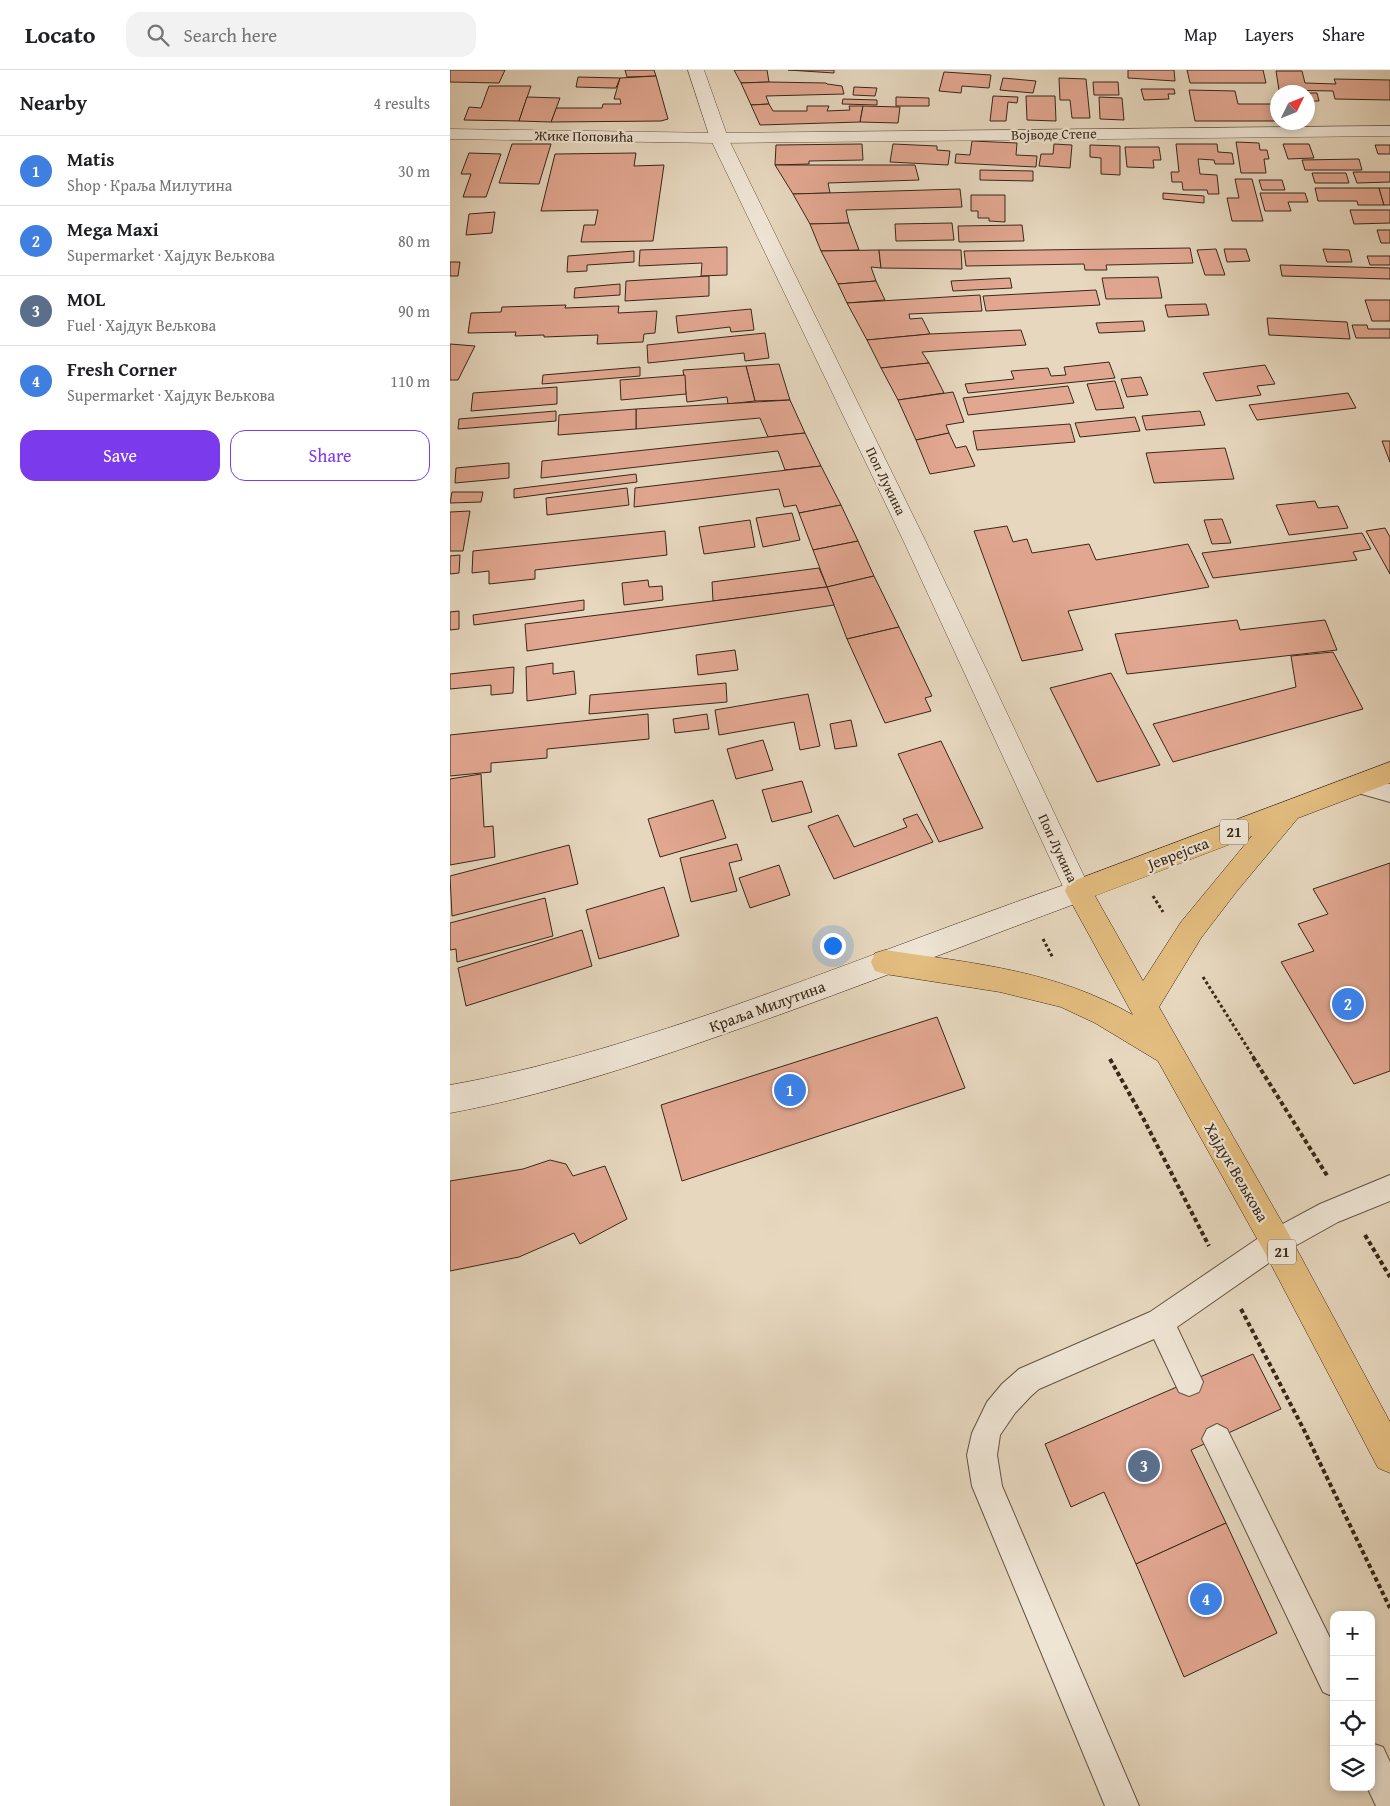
<!DOCTYPE html>
<html lang="en">
<head>
<meta charset="utf-8">
<style>
  body { margin:0; font-family:"Gentium Book Plus",serif; background:#f2f2f2; color:#202124 }
  .controls { position:absolute; right:15px; bottom:15px; display:grid; overflow:hidden; border-radius:10px; box-shadow:0 2px 8px #0003 }
  .controls button { width:45px; height:45px; display:grid; place-items:center; padding:0; border:0; border-bottom:1px solid #e0e0e0; background:#fff; color:#202124; font:25px sans-serif }
  .compass { position:absolute; left:820px; top:15px; width:45px; height:45px; border-radius:50%; background:#fff; box-shadow:0 2px 8px #0003; rotate:47deg }
  .you { position:absolute; left:382px; top:875px; width:18px; height:18px; margin:-12px; border:4px solid #fff; border-radius:50%; background:#1a73e8; box-shadow:0 0 0 8px #1a73e833 }
  .badge { display:grid; place-items:center; width:32px; height:32px; border-radius:50%; background:#7c3aed; color:#fff; font-size:16px; font-weight:700 }
  .pin { position:absolute; translate:-50% -50%; border:2px solid #fff; box-shadow:0 1px 5px #0006 }
  .list { margin:0; padding:0; list-style:none }
  h2 { display:flex; justify-content:space-between; align-items:center; height:65px; margin:0; padding:0 20px; font-size:21px }
  h2 small { font-size:16px; font-weight:400; color:#757577 }
  .list li { display:grid; grid-template-columns:32px 1fr auto; gap:15px; align-items:center; box-sizing:border-box; height:70px; padding:0 20px; border-top:1px solid #e0e0e0 }
  .list b { display:block; font-size:19px; white-space:nowrap }
  .list p { margin:0; font-size:16px; white-space:nowrap; color:#757577 }
  .list em { font-size:16px; font-style:normal; color:#757577 }
  .actions { display:flex; gap:10px; padding:15px 20px }
  .actions a { flex:1; padding:11px 0; border:1px solid #7c3aed; border-radius:15px; text-align:center; font-size:18px; color:#7c3aed }
  .actions .main { background:#7c3aed; color:#fff }
  .icon { flex:none; width:28px; height:28px; fill:none; stroke:currentColor; stroke-width:2; stroke-linecap:round; stroke-linejoin:round }
  .map { position:relative; flex:none; width:940px; height:1736px; overflow:hidden }
  header { display:flex; align-items:center; gap:30px; box-sizing:border-box; height:70px; padding:0 25px; background:#fff; border-bottom:1px solid #e0e0e0 }
  header strong { font-size:24px }
  nav { display:flex; gap:28px; margin-inline-start:auto; font-size:18px }
  .search { width:350px; height:45px; background:#f2f2f2; display:flex; align-items:center; gap:12px; box-sizing:border-box; padding:0 18px; border-radius:15px; color:#757577; font-size:19px }
  main { display:flex }
  aside { flex:1; background:#fff }
  .map>svg:first-child { display:block }
  .building { fill:#e2a791; stroke:#392718 }
  .lines { fill:none; stroke-linecap:round; stroke-linejoin:round }
  .service-casing { stroke:#645342; stroke-width:2 }
  .minor-casing { stroke:#645342; stroke-width:1 }
  .tertiary-casing { stroke:#645342; stroke-width:1 }
  .secondary-casing { stroke:#392718; stroke-width:1 }
  .primary-casing { stroke:#392718; stroke-width:1 }
  .path-far1 { stroke:#392718; stroke-width:3; stroke-dasharray:3 2.5; stroke-linecap:butt }
  .path { stroke:#392718; stroke-width:4; stroke-dasharray:4.5 3; stroke-linecap:butt }
  .service { fill:#efe5d5; fill-rule:evenodd }
  .minor { fill:#efe5d5; fill-rule:evenodd }
  .tertiary { fill:#efe5d5; fill-rule:evenodd }
  .secondary { fill:#efe5d5; fill-rule:evenodd }
  .primary { fill:#e3bc7f; fill-rule:evenodd }
  .labels { text-anchor:middle; stroke-width:4.5; stroke-linejoin:round; paint-order:stroke }
  .far-street-label { font-size:14px; fill:#392718; stroke:#efe5d5 }
  .shield { fill:#efe5d5; stroke:#706051; stroke-width:1 }
  .shield-label { font-size:15px; font-weight:bold; fill:#392718 }
  .street-label { font-size:16px; fill:#392718; stroke:#efe5d5 }
</style>
</head>
<body>
<header>
<strong>Locato</strong>
<div class="search"><svg class="icon" aria-label="search" viewBox="0 0 24 24"><circle cx="10" cy="10" r="6"/><path d="M15 15l6 6"/></svg>Search here</div>
<nav><a>Map</a><a>Layers</a><a>Share</a></nav>
</header>
<main>
<aside>
<h2>Nearby<small>4 results</small></h2>
<ul class="list">
<li><span class="badge" style="background:#3f7fe0">1</span><div><b>Matis</b><p>Shop · Краља Милутина</p></div><em>30 m</em></li>
<li><span class="badge" style="background:#3f7fe0">2</span><div><b>Mega Maxi</b><p>Supermarket · Хајдук Вељкова</p></div><em>80 m</em></li>
<li><span class="badge" style="background:#5c6f8a">3</span><div><b>MOL</b><p>Fuel · Хајдук Вељкова</p></div><em>90 m</em></li>
<li><span class="badge" style="background:#3f7fe0">4</span><div><b>Fresh Corner</b><p>Supermarket · Хајдук Вељкова</p></div><em>110 m</em></li>
</ul>
<div class="actions"><a class="main">Save</a><a>Share</a></div>
</aside>
<div class="map">
<svg width="940" height="1736" viewBox="0 0 940 1736">
  <rect width="100%" height="100%" fill="#e6d7be"/>
  <filter id="stains"><feTurbulence type="fractalNoise" baseFrequency=".004" numOctaves="4"/><feColorMatrix values="0 0 0 0 .2 0 0 0 0 .09 0 0 0 0 .02 0 0 0 .5 -.17"/></filter>
  <radialGradient id="worn" r=".72"><stop offset=".6" stop-color="#630" stop-opacity="0"/><stop offset="1" stop-color="#630" stop-opacity=".3"/></radialGradient>
  <g class="building">
    <path d="M0,0H55L49,13L0,12Z"/>
    <path d="M175,0H204L206,6L177,7Z"/>
    <path d="M284,0H317L319,12L291,13Z"/>
    <path d="M338,0H384V3Z"/>
    <path d="M678,0H724L725,11L678,8Z"/>
    <path d="M737,0H813L816,13H740Z"/>
    <path d="M826,1H852L855,13L886,14L884,9L940,10V30L885,29L883,21L829,20Z"/>
    <path d="M494,2L541,5L539,18L512,16L511,23L489,21Z"/>
    <path d="M206,6L218,49L211,51L101,52L106,38H152L153,34H171L170,29H164L170,8Z"/>
    <path d="M128,7L170,8L166,18H161L126,17Z"/>
    <path d="M553,8L586,11L583,23L550,20Z"/>
    <path d="M609,8L636,9L640,48H622L620,30H610Z"/>
    <path d="M319,12L376,13L377,14L392,16L394,24L316,26L319,34L301,35L291,13Z"/>
    <path d="M643,12H668L669,25H644Z"/>
    <path d="M39,16H81L69,51L14,50L19,37L31,38Z"/>
    <path d="M404,17L427,18L425,26L403,25Z"/>
    <path d="M691,19H724L725,24H718L719,29L694,30Z"/>
    <path d="M739,20L785,21L788,34H825L828,51H745Z"/>
    <path d="M858,23H867L869,31H858Z"/>
    <path d="M543,26L568,27L567,33L558,32L556,51H540Z"/>
    <path d="M576,26H605L606,51L577,50Z"/>
    <path d="M77,27L110,28L101,52L69,51Z"/>
    <path d="M446,27L479,28V36H446Z"/>
    <path d="M649,27L672,28L674,50L650,49Z"/>
    <path d="M393,29L427,30V35L392,34Z"/>
    <path d="M319,34L323,41H357V36H379L377,41L400,40L399,36H413L410,52L310,55L301,35Z"/>
    <path d="M413,36L450,37L448,53L410,52Z"/>
    <path d="M522,71L567,73L566,85L587,86L586,97L505,93L506,84L520,85Z"/>
    <path d="M786,72L809,73L810,80H817L819,89H814L816,103H791Z"/>
    <path d="M62,74H101L89,114L49,113Z"/>
    <path d="M412,74L413,90L359,91V94L325,95L326,75Z"/>
    <path d="M443,74L487,76V80L500,81L498,95L440,92Z"/>
    <path d="M604,74L622,75L620,98L589,96L591,84H603Z"/>
    <path d="M726,74H767L768,82L782,83L784,94H765L764,90L748,89L750,104L767,105L769,124H758L757,120H733L732,112H722L721,102H729Z"/>
    <path d="M833,74H859L864,88L838,89Z"/>
    <path d="M640,75L670,76V105L651,104V88L640,87Z"/>
    <path d="M925,75H940V84H928Z"/>
    <path d="M675,77H709L711,90H703L704,98L677,97Z"/>
    <path d="M19,83L51,84L36,127H13L21,104H11Z"/>
    <path d="M186,83L184,96L214,95L203,171L131,172L134,155H145L148,140L91,141L105,84Z"/>
    <path d="M909,89L912,100H855L852,90Z"/>
    <path d="M325,95H465L469,110L378,113L380,123L343,124Z"/>
    <path d="M530,100L583,101V111L530,110Z"/>
    <path d="M903,102H940V112L907,113Z"/>
    <path d="M862,103H896L899,113H865Z"/>
    <path d="M785,109H802L813,151H782L777,128H789Z"/>
    <path d="M809,110H832L835,120H812Z"/>
    <path d="M865,118H929L934,135H908L907,131H868Z"/>
    <path d="M929,118H940V135H934Z"/>
    <path d="M510,119L512,137L396,140L399,153L360,154L343,124Z"/>
    <path d="M713,123L754,126V133L713,129Z"/>
    <path d="M810,123H855L858,132H838L841,141H815Z"/>
    <path d="M521,125H555V152L539,151V148H528V141H521Z"/>
    <path d="M900,140H940V153L904,154Z"/>
    <path d="M45,142L42,163L16,165L19,144Z"/>
    <path d="M399,153L409,180L371,181L360,154Z"/>
    <path d="M502,153L504,170L446,171L445,154Z"/>
    <path d="M572,155L574,171L509,172L508,156Z"/>
    <path d="M927,160H940V173H931Z"/>
    <path d="M277,177V205L251,206L252,193L189,196L190,180Z"/>
    <path d="M740,178L743,193L656,195L657,200H635L634,194L516,196L514,181Z"/>
    <path d="M766,179L775,205H755L747,180Z"/>
    <path d="M774,179H796L800,191L777,192Z"/>
    <path d="M873,179L899,180L902,192H877Z"/>
    <path d="M429,180L431,198L421,197L426,211L388,214L371,181Z"/>
    <path d="M429,180H511L512,199L431,198Z"/>
    <path d="M184,181V192L137,195V201L117,202L118,186Z"/>
    <path d="M917,186H940V195H920Z"/>
    <path d="M0,192H10L8,206H0Z"/>
    <path d="M830,195L940,198V209L832,206Z"/>
    <path d="M259,206V226L175,231L176,211Z"/>
    <path d="M708,207L712,228L656,229L652,208Z"/>
    <path d="M560,208L562,218L503,221L501,211Z"/>
    <path d="M426,211L435,230L397,233L388,214Z"/>
    <path d="M170,214V225L124,228L125,218Z"/>
    <path d="M646,220L650,235L536,241L533,226Z"/>
    <path d="M530,225L532,241L459,244L460,249L472,248L480,264L417,270L397,233Z"/>
    <path d="M915,230H940V251H922Z"/>
    <path d="M756,234L759,245L718,247L715,235Z"/>
    <path d="M116,235L115,238L169,236L168,243L207,241L205,263L194,264L193,272L147,274L148,265L94,267V265L65,266L66,262L18,263L21,243L51,242L52,237Z"/>
    <path d="M301,239L304,260L281,262L280,257L228,263L226,246Z"/>
    <path d="M817,248L897,252L900,269L819,265Z"/>
    <path d="M693,251L695,261L649,263L646,253Z"/>
    <path d="M902,255H917L918,259H940V268H906Z"/>
    <path d="M571,260L576,275L472,282L479,293L431,298L417,270L480,264Z"/>
    <path d="M315,263L319,288L295,291L294,283L198,293L197,275Z"/>
    <path d="M0,274L25,276L8,310H0Z"/>
    <path d="M659,292L665,308L518,323L515,314L564,309L561,301L598,298L601,306L616,305L614,297Z"/>
    <path d="M479,293L494,323L448,330L431,298Z"/>
    <path d="M329,294L340,330L305,331L296,296Z"/>
    <path d="M815,295L825,314L807,316L811,325L766,331L753,303Z"/>
    <path d="M296,296L305,331L278,334L277,327L237,332L233,300Z"/>
    <path d="M190,297V306L92,314L93,305Z"/>
    <path d="M235,305L236,324L171,330L170,310Z"/>
    <path d="M691,307L698,325L677,327L671,309Z"/>
    <path d="M665,311L674,338L646,340L637,314Z"/>
    <path d="M618,316L624,333L518,345L513,328Z"/>
    <path d="M107,317V334L21,341L23,323Z"/>
    <path d="M503,322L514,352L496,355L499,363L466,370L448,330Z"/>
    <path d="M898,323L906,338L807,350L799,335Z"/>
    <path d="M340,330L355,363L318,367L310,348L186,359V339Z"/>
    <path d="M186,339V359L108,365L109,345Z"/>
    <path d="M106,341V351L8,359L9,349Z"/>
    <path d="M750,341L755,355L696,360L692,346Z"/>
    <path d="M685,347L690,361L630,367L625,353Z"/>
    <path d="M620,354L625,372L527,380L523,361Z"/>
    <path d="M355,363L371,396L335,400L328,381L91,408L92,391Z"/>
    <path d="M499,363L506,378L516,376L525,396L480,404L466,370Z"/>
    <path d="M932,371H940V392Z"/>
    <path d="M775,378L784,409L704,413L696,383Z"/>
    <path d="M59,393V408L5,413L6,398Z"/>
    <path d="M371,396L391,435L349,443L346,435L334,437L329,419L184,437L185,418Z"/>
    <path d="M186,404L187,412L64,428V419Z"/>
    <path d="M177,418L179,435L97,445L96,428Z"/>
    <path d="M2,422H33L31,432L0,433Z"/>
    <path d="M865,431L868,438L888,436L898,458L839,465L826,435Z"/>
    <path d="M391,435L408,471L363,480L349,443Z"/>
    <path d="M20,441L13,481H0V442Z"/>
    <path d="M342,443L350,470L313,477L306,448Z"/>
    <path d="M772,449L781,473L762,474L754,450Z"/>
    <path d="M300,450L305,477L254,484L249,457Z"/>
    <path d="M557,456L563,472L577,469L582,483L639,474L646,490L738,474L759,517L618,541L633,580L572,591L524,461Z"/>
    <path d="M935,458L940,467V504L916,461Z"/>
    <path d="M215,461L217,485L85,500V509L39,514V501L22,503L23,481Z"/>
    <path d="M912,463L921,479L903,482L907,490L763,508L752,483Z"/>
    <path d="M408,471L424,506L377,517L363,480Z"/>
    <path d="M10,485L9,503L0,504V486Z"/>
    <path d="M369,498L377,517L263,531L262,512Z"/>
    <path d="M424,506L449,557L397,569L377,517Z"/>
    <path d="M198,510L199,517L212,516L213,530L174,535L172,513Z"/>
    <path d="M377,517L384,535L77,581L75,554Z"/>
    <path d="M134,530V540L24,555L23,545Z"/>
    <path d="M9,541V559L0,560V542Z"/>
    <path d="M787,550L790,560L875,550L887,580L677,604L665,564Z"/>
    <path d="M449,557L482,626L475,628L481,641L435,653L397,569Z"/>
    <path d="M285,580L288,600L248,605L246,585Z"/>
    <path d="M883,582L913,639L723,692L703,654L846,617L841,586Z"/>
    <path d="M103,593V604L124,601L126,624L77,631L76,597Z"/>
    <path d="M64,597L63,623L41,625V615L0,619V604Z"/>
    <path d="M661,603L710,695L647,712L600,618Z"/>
    <path d="M276,613L277,632L139,644L140,625Z"/>
    <path d="M358,624L370,676L350,680L344,652L269,665L265,640Z"/>
    <path d="M198,644L199,669L97,679V688L41,693V702L0,706V665Z"/>
    <path d="M257,644L259,659L225,663L223,649Z"/>
    <path d="M401,650L407,676L385,679L380,654Z"/>
    <path d="M313,670L323,700L286,709L277,679Z"/>
    <path d="M491,671L533,758L489,772L448,684Z"/>
    <path d="M31,704L34,757L43,756L45,787L0,795V709Z"/>
    <path d="M352,711L362,742L322,752L312,720Z"/>
    <path d="M263,730L276,768L210,787L198,749Z"/>
    <path d="M467,744L483,772L384,809L358,756L388,745L404,777L457,757L453,749Z"/>
    <path d="M287,774L292,790L279,793L287,821L241,832L230,788Z"/>
    <path d="M119,775L128,814L2,846L0,806Z"/>
    <path d="M940,793V1001L904,1014L831,892L864,881L848,854L878,844L863,819Z"/>
    <path d="M329,795L340,825L300,838L289,808Z"/>
    <path d="M214,817L229,866L149,889L136,840Z"/>
    <path d="M95,828L103,866L7,892L6,879L0,880V853Z"/>
    <path d="M132,860L142,896L16,936L8,898Z"/>
    <path d="M487,947L515,1018L232,1111L211,1035Z"/>
    <path d="M100,1090L116,1094L123,1106L155,1096L177,1149L130,1174L124,1163L69,1187L0,1201V1111L73,1099Z"/>
    <path d="M803,1284L831,1339L741,1380L776,1453L686,1494L654,1422L621,1437L595,1374Z"/>
    <path d="M776,1453L827,1563L734,1607L686,1494Z"/>
  </g>
  <g class="lines">
    <defs>
      <g id="service">
        <path d="M909,706L940,714V732L901,721L898,715L901,709Z"/>
        <path d="M940,1105V1131L888,1152L836,1181L727,1257L753,1312L749,1322L739,1326L729,1322L704,1269L589,1319L581,1326L565,1343L550,1365L547,1385L552,1416L689,1736H655L522,1416L517,1385L522,1363L537,1332L552,1314L569,1299L700,1242L816,1163L870,1134Z"/>
        <path d="M767,1354L777,1359L884,1576V1627L873,1622L757,1379L752,1369L757,1359Z"/>
        <path d="M921,1673L933,1677L940,1692V1736H926L917,1717H921Z"/>
      </g>
      <path id="minor" d="M940,56V66L269,73L0,69V59L269,63Z"/>
      <path id="tertiary" d="M238,0H254L278,68L476,472L641,821L638,829L628,832L618,829L615,821L454,472L260,68Z"/>
      <path id="secondary" d="M628,810L638,813L641,821L638,829C519,873 402,920 283,961C190,994 97,1025 0,1043V1015C91,999 178,972 266,942C387,900 507,852 628,810Z"/>
      <path id="primary" d="M940,692V713L848,748L787,821L751,868L709,937L837,1161L940,1352V1403L928,1398L815,1183L708,991L645,953L611,937L550,922L435,904L425,901L421,892L425,883L435,880C522,893 605,900 683,945L615,821L618,813ZM802,766L731,852L693,911L645,826Z"/>
    </defs>
    <use href="#service" class="service-casing"/>
    <use href="#minor" class="minor-casing"/>
    <use href="#tertiary" class="tertiary-casing"/>
    <use href="#secondary" class="secondary-casing"/>
    <use href="#primary" class="primary-casing"/>
    <g class="path-far1">
      <path d="M703,826L713,842"/>
      <path d="M593,869L603,888"/>
      <path d="M753,907L804,988"/>
    </g>
    <g class="path">
      <path d="M803,987L878,1107"/>
      <path d="M660,989L693,1048L759,1176"/>
      <path d="M915,1165L940,1207"/>
      <path d="M791,1239L854,1360L940,1538"/>
    </g>
    <use href="#service" class="service"/>
    <use href="#minor" class="minor"/>
    <use href="#tertiary" class="tertiary"/>
    <use href="#secondary" class="secondary"/>
    <use href="#primary" class="primary"/>
  </g>
  <g class="labels">
    <g class="far-street-label">
      <text transform="translate(604 64) rotate(-1)" y="5">Војводе Степе</text>
      <text transform="translate(134 66) rotate(1)" y="5">Жике Поповића</text>
      <text transform="translate(436 411) rotate(64)" y="5">Поп Лукина</text>
      <text transform="translate(608 778) rotate(65)" y="5">Поп Лукина</text>
    </g>
    <g class="shield">
      <rect x="770" y="749.5" width="28" height="25" rx="4"/>
      <rect x="818" y="1169.5" width="28" height="25" rx="4"/>
    </g>
    <g class="shield-label">
      <text x="784" y="767">21</text>
      <text x="832" y="1187">21</text>
    </g>
    <g class="street-label">
      <text transform="translate(728 783) rotate(-21)" y="6">Јеврејска</text>
      <text transform="translate(317 936) rotate(-20)" y="6">Краља Милутина</text>
      <text transform="translate(787 1102) rotate(60)" y="6">Хајдук Вељкова</text>
    </g>
  </g>
  <rect width="100%" height="100%" filter="url(#stains)"/>
  <rect width="100%" height="100%" fill="url(#worn)"/>
</svg>
<div class="controls">
<button>+</button>
<button>−</button>
<button><svg class="icon" aria-label="locate" viewBox="0 0 24 24"><circle cx="12" cy="12" r="6"/><path d="M12 2v4M12 18v4M2 12h4M18 12h4"/></svg></button>
<button><svg class="icon" aria-label="layers" viewBox="0 0 24 24"><path d="M12 4l9 5-9 5-9-5zM3 14l9 5 9-5"/></svg></button>
</div>
<svg class="compass" viewBox="-18 -18 36 36"><path d="M0-13l5 13h-10z" fill="#e53935"/><path d="M0 13l5-13h-10z" fill="#757577"/></svg>
<div class="you"></div>
<div class="pin badge" style="left:340px;top:1020px;background:#3f7fe0">1</div>
<div class="pin badge" style="left:898px;top:934px;background:#3f7fe0">2</div>
<div class="pin badge" style="left:694px;top:1396px;background:#5c6f8a">3</div>
<div class="pin badge" style="left:756px;top:1529px;background:#3f7fe0">4</div>
</div>
</main>
</body>
</html>
